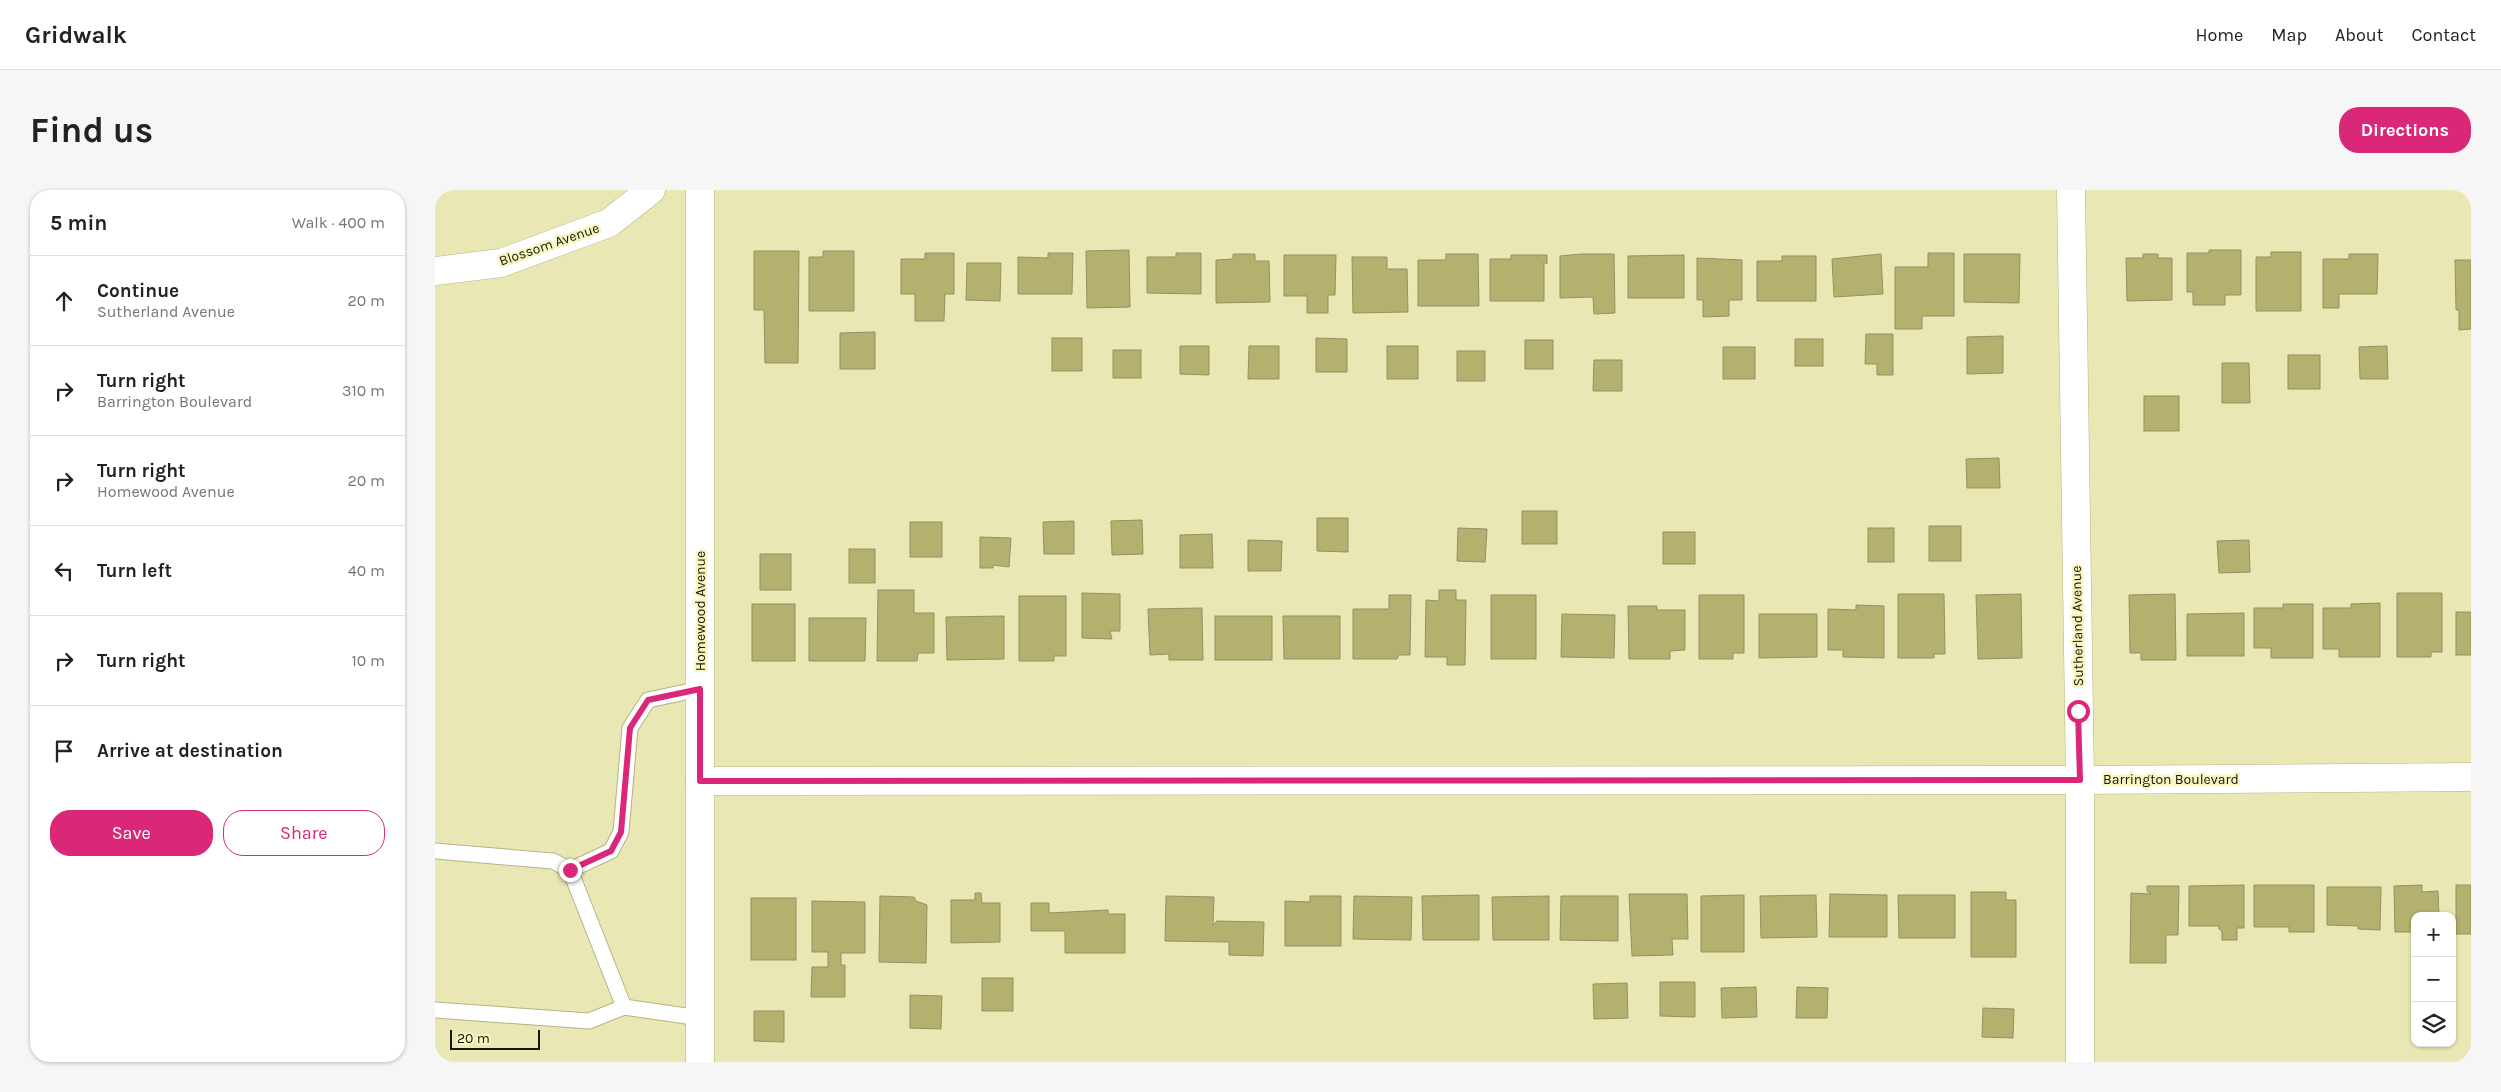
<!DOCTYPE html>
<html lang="en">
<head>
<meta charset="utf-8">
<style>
  body { margin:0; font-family:Karla,sans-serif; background:#f6f6f6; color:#222 }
  .controls { position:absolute; right:15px; bottom:15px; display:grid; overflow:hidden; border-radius:10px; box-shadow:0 1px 4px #0004 }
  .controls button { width:45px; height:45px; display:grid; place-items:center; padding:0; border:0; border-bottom:1px solid #e0e0e0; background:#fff; color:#222; font:25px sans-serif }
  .scale { position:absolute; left:15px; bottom:12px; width:90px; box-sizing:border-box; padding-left:5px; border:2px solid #181705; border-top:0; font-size:14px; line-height:18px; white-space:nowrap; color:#181705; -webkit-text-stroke:4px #f7f5c2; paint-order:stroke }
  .stop { position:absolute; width:15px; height:15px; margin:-11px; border:4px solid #db2777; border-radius:50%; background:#fff }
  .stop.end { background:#db2777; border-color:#fff; box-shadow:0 1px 5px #0008 }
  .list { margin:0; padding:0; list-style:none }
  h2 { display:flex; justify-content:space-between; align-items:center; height:65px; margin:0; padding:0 20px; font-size:21px }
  h2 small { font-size:16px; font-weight:400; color:#767676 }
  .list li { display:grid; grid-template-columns:32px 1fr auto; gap:15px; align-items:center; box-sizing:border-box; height:90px; padding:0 20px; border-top:1px solid #e0e0e0 }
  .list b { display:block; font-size:19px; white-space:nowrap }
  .list p { margin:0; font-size:16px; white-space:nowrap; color:#767676 }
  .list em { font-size:16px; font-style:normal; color:#767676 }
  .actions { display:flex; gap:10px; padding:15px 20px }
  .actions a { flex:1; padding:11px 0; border:1px solid #db2777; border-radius:20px; text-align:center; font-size:18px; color:#db2777 }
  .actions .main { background:#db2777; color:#fff }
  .icon { flex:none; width:28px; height:28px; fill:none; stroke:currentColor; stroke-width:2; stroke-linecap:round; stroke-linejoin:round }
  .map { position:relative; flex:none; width:2036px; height:872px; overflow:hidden; border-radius:20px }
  header { display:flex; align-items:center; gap:30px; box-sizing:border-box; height:70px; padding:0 25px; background:#fff; border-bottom:1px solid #e0e0e0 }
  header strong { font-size:24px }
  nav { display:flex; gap:28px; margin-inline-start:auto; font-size:18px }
  .intro { display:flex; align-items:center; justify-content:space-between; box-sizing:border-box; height:120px; padding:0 30px }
  h1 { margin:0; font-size:35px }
  .button { padding:12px 22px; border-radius:20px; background:#db2777; color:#fff; font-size:18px; font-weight:700 }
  main { display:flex; gap:30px; padding:0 30px }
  aside { flex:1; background:#fff; border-radius:20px; box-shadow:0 1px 4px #0004 }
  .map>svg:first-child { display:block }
  .building { fill:#b4b16e; stroke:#939162 }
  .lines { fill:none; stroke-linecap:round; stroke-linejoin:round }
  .service-casing { stroke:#b5b382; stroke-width:17 }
  .minor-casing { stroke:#b5b382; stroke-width:29 }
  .service { stroke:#fff; stroke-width:15 }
  .minor { stroke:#fff; stroke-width:28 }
  .route { stroke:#db2777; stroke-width:6 }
  .labels { text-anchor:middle; stroke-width:5; stroke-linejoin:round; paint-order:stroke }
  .street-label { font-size:14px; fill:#181705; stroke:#f7f5c2 }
</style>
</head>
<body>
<header>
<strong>Gridwalk</strong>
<nav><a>Home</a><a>Map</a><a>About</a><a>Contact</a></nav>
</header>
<div class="intro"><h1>Find us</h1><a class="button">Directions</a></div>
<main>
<aside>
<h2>5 min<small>Walk · 400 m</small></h2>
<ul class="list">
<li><svg class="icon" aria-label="ahead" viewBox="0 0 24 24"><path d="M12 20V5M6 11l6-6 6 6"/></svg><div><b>Continue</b><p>Sutherland Avenue</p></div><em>20 m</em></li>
<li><svg class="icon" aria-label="right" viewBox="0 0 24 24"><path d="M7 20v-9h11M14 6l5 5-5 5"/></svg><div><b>Turn right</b><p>Barrington Boulevard</p></div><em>310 m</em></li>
<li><svg class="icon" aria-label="right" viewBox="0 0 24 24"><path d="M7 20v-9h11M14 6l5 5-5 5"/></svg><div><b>Turn right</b><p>Homewood Avenue</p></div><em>20 m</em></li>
<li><svg class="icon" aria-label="left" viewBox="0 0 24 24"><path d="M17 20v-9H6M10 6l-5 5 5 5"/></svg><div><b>Turn left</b></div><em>40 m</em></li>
<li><svg class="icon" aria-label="right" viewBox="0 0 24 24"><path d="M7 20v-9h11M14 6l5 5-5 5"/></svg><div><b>Turn right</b></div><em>10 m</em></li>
<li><svg class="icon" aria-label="arrive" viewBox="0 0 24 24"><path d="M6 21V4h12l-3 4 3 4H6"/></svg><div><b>Arrive at destination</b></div></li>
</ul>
<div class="actions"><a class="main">Save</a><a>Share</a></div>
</aside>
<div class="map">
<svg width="2036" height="872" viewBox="0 0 2036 872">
  <rect width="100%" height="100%" fill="#e9e8b5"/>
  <g class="building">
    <path d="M694,60L695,117L652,118L651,61Z"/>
    <path d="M1774,60H1806V105H1790V115H1758V102H1752V63H1774Z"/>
    <path d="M319,61H364L363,173H330L329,120H319Z"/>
    <path d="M388,61H419V121H374V67H388Z"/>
    <path d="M1836,62H1866V121H1821V67H1836Z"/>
    <path d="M490,63H519V104H510L509,131H480V104H466V69H490Z"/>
    <path d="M613,63H638L637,104H583V67L613,68Z"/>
    <path d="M741,63H766V104L712,103V67H741Z"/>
    <path d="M1493,63H1519V126H1487V139H1460V77H1493Z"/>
    <path d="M798,64H820V71H834L835,112L781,113V70L798,69Z"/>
    <path d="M1011,64H1043L1044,116H983V70H1011Z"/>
    <path d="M1146,64H1179L1180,123L1159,124L1158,107L1125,108V66Z"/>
    <path d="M1446,64L1448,104L1399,107L1397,69Z"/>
    <path d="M1529,64H1585L1584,113L1529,112Z"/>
    <path d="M1708,64H1723V68H1737V110L1692,111L1691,68H1708Z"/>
    <path d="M1914,64H1943L1942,104H1904V118H1888V69H1914Z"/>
    <path d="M849,65H901L900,105H893V123H872V106H849Z"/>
    <path d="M1076,65H1112V74L1109,72V111H1055V69H1076Z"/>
    <path d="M1249,65V108H1193V66Z"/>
    <path d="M1347,66H1381V111H1322V71H1347Z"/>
    <path d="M917,67H952V79H972L973,122L918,123Z"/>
    <path d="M1262,68L1307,70V110H1294V126L1268,127V110H1262Z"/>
    <path d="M2020,70H2036V139L2024,140V120H2021Z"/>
    <path d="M532,73H566L565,111L531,110Z"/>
    <path d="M440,142V179H405V143Z"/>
    <path d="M1431,144H1458V185H1442V174H1430Z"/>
    <path d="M1568,146V183L1532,184V147Z"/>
    <rect x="617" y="148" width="30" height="33"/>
    <path d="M881,148L912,149V182H881Z"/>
    <rect x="1360" y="149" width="28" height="27"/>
    <rect x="1090" y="150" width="28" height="29"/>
    <path d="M745,156H774V185L745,184Z"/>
    <path d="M814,156H844V189H813Z"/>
    <rect x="952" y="156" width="31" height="33"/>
    <path d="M1952,156L1953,189H1925L1924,157Z"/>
    <rect x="1288" y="157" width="32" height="32"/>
    <rect x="678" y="160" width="28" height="28"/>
    <rect x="1022" y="161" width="28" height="30"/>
    <rect x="1853" y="165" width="32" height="34"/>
    <path d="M1159,170H1187V201H1158Z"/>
    <path d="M1787,173H1814L1815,213H1787Z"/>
    <rect x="1709" y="206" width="35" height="35"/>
    <path d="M1564,268L1565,298H1532L1531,269Z"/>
    <rect x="1087" y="321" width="35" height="33"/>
    <path d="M882,328H913V362L882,361Z"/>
    <path d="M707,330L708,364L677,365L676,331Z"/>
    <path d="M639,331V364H609L608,332Z"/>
    <rect x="475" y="332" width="32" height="35"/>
    <rect x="1494" y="336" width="32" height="35"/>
    <path d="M1023,338L1052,339L1050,372L1022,371Z"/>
    <rect x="1433" y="338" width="26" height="34"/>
    <rect x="1228" y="342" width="32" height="32"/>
    <path d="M777,344L778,378H745V345Z"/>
    <path d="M545,347L576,348L574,377L558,375V378H545Z"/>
    <path d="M813,350L847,351L846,381H813Z"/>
    <path d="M1814,350L1815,382L1784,383L1782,351Z"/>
    <rect x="414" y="359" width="26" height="34"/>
    <rect x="325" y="364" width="31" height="36"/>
    <path d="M443,400H479V423H499V463H483L482,471H442Z"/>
    <path d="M1004,400H1021V410H1031L1030,475H1012V467H990L991,410L1004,411Z"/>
    <path d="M647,403L685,404V441H675L677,449L647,448Z"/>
    <path d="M1962,403H2007V462H1996V467H1962Z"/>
    <path d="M1463,404H1509L1510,464H1499V468H1463Z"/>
    <path d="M1586,404L1587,468L1543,469L1541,405Z"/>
    <path d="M1740,404L1741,470H1706V463H1695L1694,405Z"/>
    <path d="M954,405H976L975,465H964L962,469H918V419H954Z"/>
    <rect x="1056" y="405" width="45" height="64"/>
    <path d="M1264,405H1309V463H1298V469H1264Z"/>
    <path d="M584,406H631V466H619V471H584Z"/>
    <path d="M1945,413V467H1904V459H1888V418H1916V414Z"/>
    <rect x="317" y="414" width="43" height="57"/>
    <path d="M1848,414H1878V468H1836V458H1819V418H1848Z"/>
    <path d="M1421,415L1449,416V468L1408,467V460H1393V419L1421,420Z"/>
    <path d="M1193,416H1222V420H1250V460L1235,461V469H1194Z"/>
    <path d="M767,418L768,470H734V464L715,465L713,419Z"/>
    <rect x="2021" y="422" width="15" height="43"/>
    <path d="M1809,423V466H1752V424Z"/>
    <path d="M1127,424L1180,425L1179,468L1126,467Z"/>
    <path d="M1324,424H1382V467L1324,468Z"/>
    <path d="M569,426V469L512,470L511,427Z"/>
    <rect x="780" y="426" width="57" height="44"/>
    <path d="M848,426H905V469H849Z"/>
    <path d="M374,428H431L430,471H374Z"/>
    <path d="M1809,695V738H1802V750H1787V741L1784,739V736H1754V696Z"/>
    <path d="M1819,695H1879V742H1854V737H1819Z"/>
    <path d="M1987,695V702L2003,701L2004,726H1980V742H1960L1959,696Z"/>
    <rect x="2021" y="695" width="15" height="49"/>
    <path d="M1712,696H1744L1743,745H1731V773H1695L1696,703L1716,704L1712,701Z"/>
    <path d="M1892,697H1946L1945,740L1923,739V736L1892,735Z"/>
    <path d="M1536,702H1571V710H1581V767H1536Z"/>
    <path d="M540,703H546L547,713H565V752L516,753V710H540Z"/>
    <path d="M1194,704H1252L1253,749H1237L1238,765L1197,766Z"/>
    <path d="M1395,704L1452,705V747H1394Z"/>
    <path d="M1044,705V750H988L987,706Z"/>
    <path d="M1309,705V762H1266V706Z"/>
    <path d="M1381,705L1382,747L1326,748L1325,706Z"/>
    <path d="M1463,705H1520V748H1464Z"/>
    <path d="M445,706L479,707L481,711L492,715L491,773L444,772Z"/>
    <path d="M731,706L779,707L778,735L782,731L829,732L828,766L794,765V752L730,751Z"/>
    <path d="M875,706H906V756H850V711L875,712Z"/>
    <path d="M919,706L977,707L976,750L918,749Z"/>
    <path d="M1114,706V750H1058L1057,707Z"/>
    <path d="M1126,706H1183V751L1125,750Z"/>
    <rect x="316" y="708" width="45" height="62"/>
    <path d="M377,711L430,712V763H406V775H410V807H376L377,777H393V762H377Z"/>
    <path d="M596,713H614V723L673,720V724H690V763H630V741H596Z"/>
    <rect x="547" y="788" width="31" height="33"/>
    <path d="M1225,792H1260V827L1225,826Z"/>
    <path d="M1192,793L1193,828L1159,829L1158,794Z"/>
    <path d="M1321,797L1322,827L1287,828L1286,798Z"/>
    <path d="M1362,797L1393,798L1392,828H1361Z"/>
    <path d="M475,805L507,806L506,839L475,838Z"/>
    <path d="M1548,818L1579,819L1578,848L1547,847Z"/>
    <path d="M319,821H349V852L319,851Z"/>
  </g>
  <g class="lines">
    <defs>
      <g id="service">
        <path d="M0,661L118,671L135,680L189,817L265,828"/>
        <path d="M135,680L176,661L186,642L195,538L213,510L265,499"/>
        <path d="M0,820L154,831L189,817"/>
      </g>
      <g id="minor">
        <path d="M265,0V872"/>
        <path d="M1636,0L1645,590V872"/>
        <path d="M0,81L66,73L174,33L216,0"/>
        <path d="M265,591L1645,590L2036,587"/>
      </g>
    </defs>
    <use href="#service" class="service-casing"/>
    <use href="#minor" class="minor-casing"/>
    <use href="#service" class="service"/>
    <use href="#minor" class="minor"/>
  </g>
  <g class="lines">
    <path class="route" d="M135,680L176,661L186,642L195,538L213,510L265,499V591L1645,590L1643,521"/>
  </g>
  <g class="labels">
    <g class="street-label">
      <text transform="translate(114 54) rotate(-19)" y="5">Blossom Avenue</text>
      <text transform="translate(265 421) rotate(-90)" y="5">Homewood Avenue</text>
      <text transform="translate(1642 436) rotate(-91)" y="5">Sutherland Avenue</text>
      <text x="1736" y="594">Barrington Boulevard</text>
    </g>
  </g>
</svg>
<div class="controls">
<button>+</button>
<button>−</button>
<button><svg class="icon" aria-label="layers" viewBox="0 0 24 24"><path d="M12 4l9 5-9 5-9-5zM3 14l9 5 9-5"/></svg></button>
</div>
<div class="scale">20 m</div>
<div class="stop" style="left:1643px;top:521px"></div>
<div class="stop end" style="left:135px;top:680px"></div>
</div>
</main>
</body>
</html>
